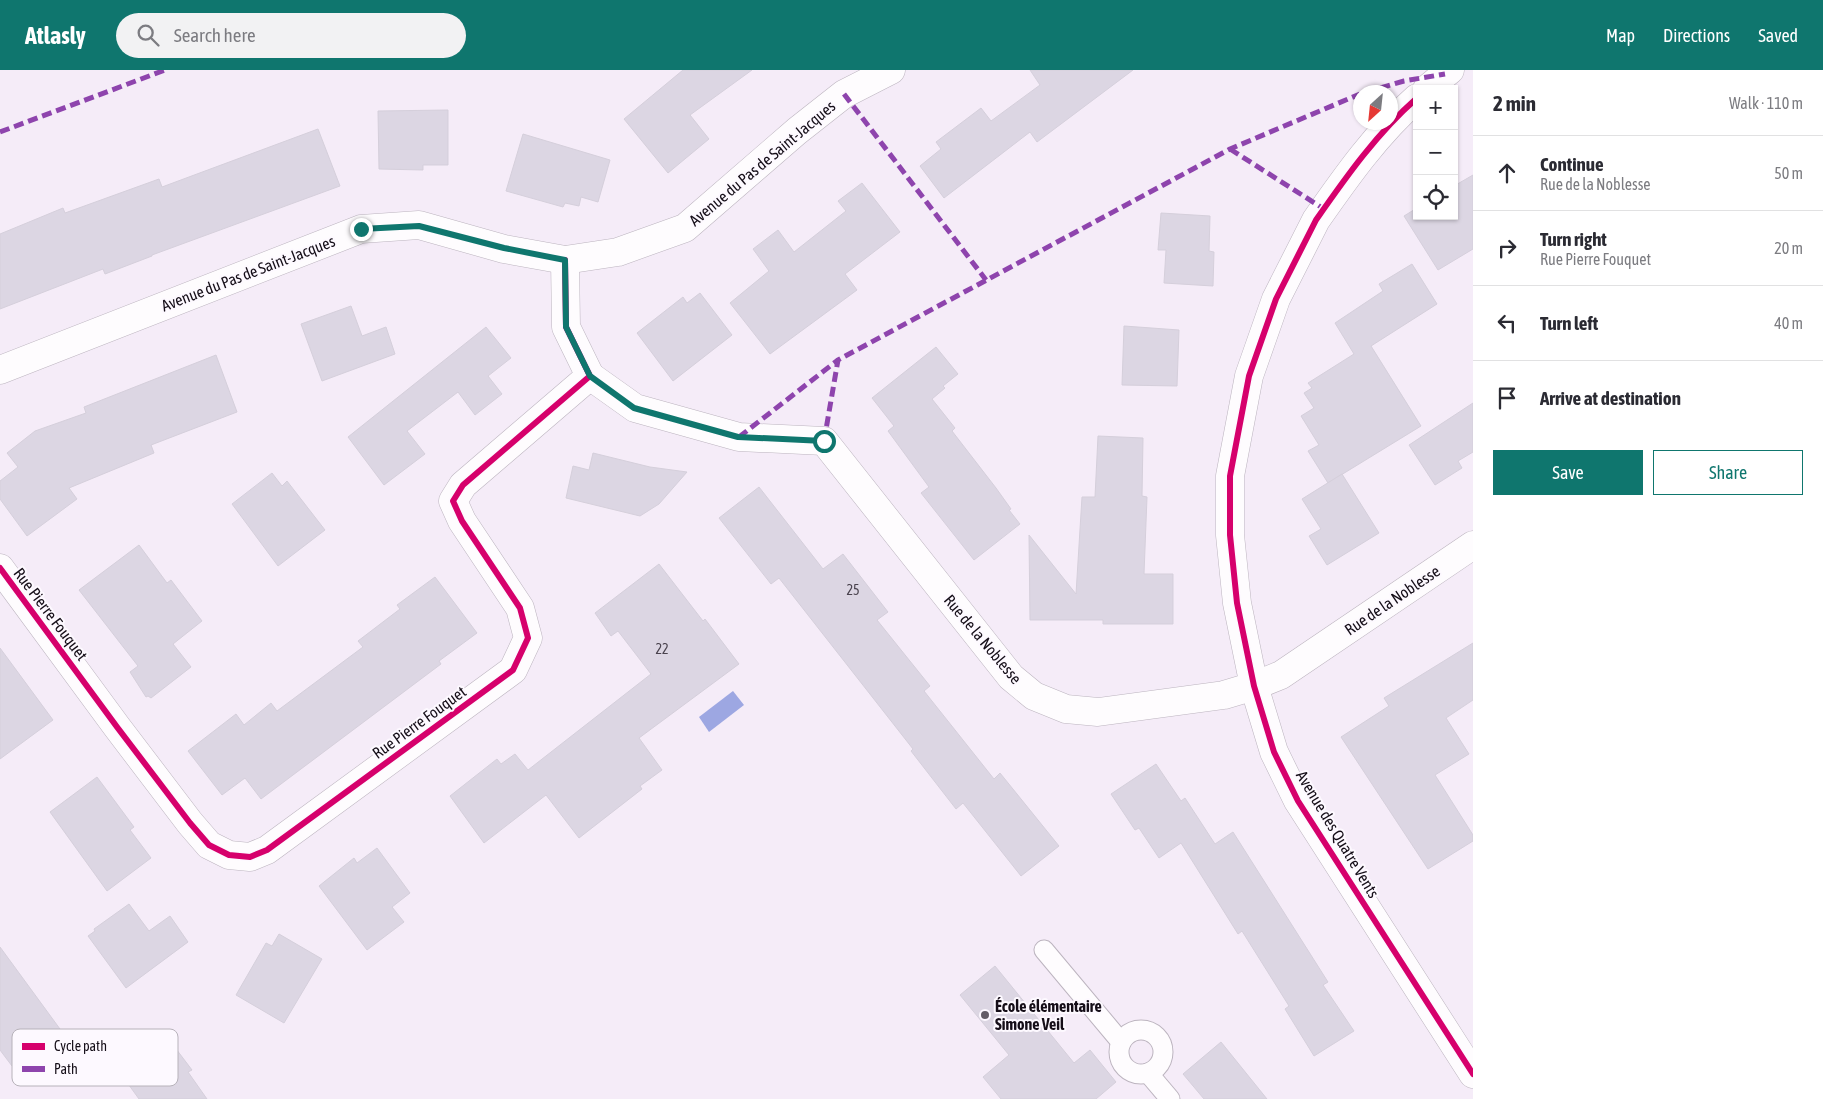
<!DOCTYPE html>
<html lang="en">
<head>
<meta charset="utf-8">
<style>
  body { margin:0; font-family:"Asap Condensed",sans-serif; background:#f2f2f3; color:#2b2b33 }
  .controls { position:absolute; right:15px; top:15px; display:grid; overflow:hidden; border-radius:0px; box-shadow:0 1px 4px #0004 }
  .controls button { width:45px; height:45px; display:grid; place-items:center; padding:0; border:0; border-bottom:1px solid #e1e1e2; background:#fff; color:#2b2b33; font:25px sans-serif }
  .compass { position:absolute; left:1353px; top:15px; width:45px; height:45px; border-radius:50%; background:#fff; box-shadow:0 1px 4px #0004; rotate:207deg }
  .stop { position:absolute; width:15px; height:15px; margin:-11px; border:4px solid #0f766e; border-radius:50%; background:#fff }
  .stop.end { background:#0f766e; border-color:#fff; box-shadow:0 1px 5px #0008 }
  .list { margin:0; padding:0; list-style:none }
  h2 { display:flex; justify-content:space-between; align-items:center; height:65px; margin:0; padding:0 20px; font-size:21px }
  h2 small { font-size:16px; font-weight:400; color:#7c7c81 }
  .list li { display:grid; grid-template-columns:32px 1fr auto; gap:15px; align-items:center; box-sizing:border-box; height:75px; padding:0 20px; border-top:1px solid #e1e1e2 }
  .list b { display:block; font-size:19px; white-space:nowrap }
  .list p { margin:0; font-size:16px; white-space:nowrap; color:#7c7c81 }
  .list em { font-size:16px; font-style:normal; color:#7c7c81 }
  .actions { display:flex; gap:10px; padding:15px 20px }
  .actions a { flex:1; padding:11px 0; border:1px solid #0f766e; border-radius:0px; text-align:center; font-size:18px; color:#0f766e }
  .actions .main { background:#0f766e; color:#fff }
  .icon { flex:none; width:28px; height:28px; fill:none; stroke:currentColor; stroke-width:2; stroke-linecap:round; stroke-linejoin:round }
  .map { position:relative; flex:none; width:1473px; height:1029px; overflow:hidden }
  header { display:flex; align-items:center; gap:30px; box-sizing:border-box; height:70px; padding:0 25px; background:#0f766e; color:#fff }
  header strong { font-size:24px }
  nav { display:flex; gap:28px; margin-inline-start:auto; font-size:18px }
  .search { width:350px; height:45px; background:#f2f2f3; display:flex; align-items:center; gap:12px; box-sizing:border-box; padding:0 18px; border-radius:28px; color:#7c7c81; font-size:19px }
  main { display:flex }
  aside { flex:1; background:#fff }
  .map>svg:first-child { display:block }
  .water { fill:#9da7e2 }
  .building { fill:#dcd6e3; stroke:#d5cfdb }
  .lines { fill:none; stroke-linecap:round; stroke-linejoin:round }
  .lane-casing { stroke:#bcb4bf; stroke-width:21 }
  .street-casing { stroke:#bcb4bf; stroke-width:29 }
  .lane { stroke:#fefcfe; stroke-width:19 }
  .street { stroke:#fefcfe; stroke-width:28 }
  .quiet { stroke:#8e44ad; stroke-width:5; stroke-dasharray:10 5; stroke-linecap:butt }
  .cycleway-casing { stroke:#fdf9ff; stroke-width:9 }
  .cycleway { stroke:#d6006c; stroke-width:6 }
  .route { stroke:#0f766e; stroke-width:6 }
  .poi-dot { fill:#635c66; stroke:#fdf9ff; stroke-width:2 }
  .labels { text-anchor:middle; stroke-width:4; stroke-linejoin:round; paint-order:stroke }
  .number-label { font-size:14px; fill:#4a434e }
  .street-label { font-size:16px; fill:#150e18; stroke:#fdf9ff }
  .poi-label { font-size:16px; font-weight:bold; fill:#150e18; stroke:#fdf9ff; text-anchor:start }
  .key { fill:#fdf9ff; stroke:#b7b2ba; stroke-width:1 }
  .key-label { font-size:14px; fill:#150e18 }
</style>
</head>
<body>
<header>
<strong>Atlasly</strong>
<div class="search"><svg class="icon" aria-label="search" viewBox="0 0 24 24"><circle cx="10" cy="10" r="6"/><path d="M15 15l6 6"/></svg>Search here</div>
<nav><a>Map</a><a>Directions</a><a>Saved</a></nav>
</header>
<main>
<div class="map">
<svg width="1473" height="1029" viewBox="0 0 1473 1029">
  <rect width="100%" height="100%" fill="#f5ecf8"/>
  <path class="water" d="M733,621L744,635L709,662L699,647Z"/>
  <g class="building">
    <path d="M683,0H752L690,45L709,69L668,103L624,49Z"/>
    <path d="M1030,0H1133L1037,72L1030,62L944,128L920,96L941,79L936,72L981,38L991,51L1040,15Z"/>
    <path d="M448,40V95H423V100L379,99L378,41Z"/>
    <path d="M318,59L340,116L152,185V186L105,204L103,199L0,239V164L63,138L65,143L159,109L162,117Z"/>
    <path d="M523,64L610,90L598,132L581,127L579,136L565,133L563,137L506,121Z"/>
    <path d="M1473,105V179L1438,200L1404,146L1417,138V146H1454V116Z"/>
    <path d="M862,113L900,162L845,204L857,220L770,284L730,233L769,201L753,179L778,160L794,182L846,141L838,131Z"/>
    <path d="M1161,143L1210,146L1209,181L1214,182L1213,216L1164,213L1166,180H1158Z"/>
    <path d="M1412,194L1437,234L1371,276L1421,356L1328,413L1308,381L1319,375L1301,346L1314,338L1304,323L1312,318L1308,313L1354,284L1335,253L1383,221L1379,214Z"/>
    <path d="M700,223L732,265L673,311L637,263L683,227L687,233Z"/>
    <path d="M351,236L362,266L386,257L395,284L322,311L301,254Z"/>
    <path d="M1124,256L1179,260L1177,316L1122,315Z"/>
    <path d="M486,257L511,288L488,306L502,324L475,345L458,322L407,361L425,384L384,415L348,367Z"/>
    <path d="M936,277L958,304L943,316L945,318L932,329L955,358L952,361L996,418L1011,439L1009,440L1020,454L974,490L921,423L929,417L888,361L894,356L872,328Z"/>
    <path d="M216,285L237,342L151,375L154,383L69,418L77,429L27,466L0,429V411L18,397L7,383L35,361L86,343L84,337Z"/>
    <path d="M1473,333V382L1458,391L1462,398L1435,415L1409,375Z"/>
    <path d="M1098,366L1143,368L1142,426L1147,427L1144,504H1173V554H1103V550H1030L1029,465L1076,524L1082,427H1095Z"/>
    <path d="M593,383L650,397L687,402L659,434L640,446L566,428L573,396L589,400Z"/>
    <path d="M272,403L282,416L287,411L325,460L278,496L232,434Z"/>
    <path d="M1342,404L1379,463L1327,495L1309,466L1321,459L1302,429Z"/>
    <path d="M759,417L823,499L843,484L888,542L877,550L930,616L924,621L994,709L1000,703L1059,776L1021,806L963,733L956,739L911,681L913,679L779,508L771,514L719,448Z"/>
    <path d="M139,475L167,513L171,510L202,551L173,574L191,597L151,628L148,626L146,627L130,602L138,596L79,520Z"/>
    <path d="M659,494L703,551L705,549L739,594L639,668L662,700L640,716L642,719L579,768L546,725L484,773L450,726L497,689L501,694L515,684L528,700L651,604L618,561L611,566L595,543Z"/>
    <path d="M435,507L477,563L439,591L441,594L261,729L245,708L222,725L188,681L236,644L244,655L271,633L277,641L363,577L358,571L400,539L397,535Z"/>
    <path d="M1473,573V630L1446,648L1469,684L1435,705L1473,765V771L1428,799L1341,667L1389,636L1384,628Z"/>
    <path d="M0,578L53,650L0,689Z"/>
    <path d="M1156,694L1181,731L1185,728L1215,774L1233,762L1328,912L1323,915L1354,961L1314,986L1285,939L1289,936L1242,861L1238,864L1181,773L1159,788L1139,758L1135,760L1111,724Z"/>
    <path d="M97,707L134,757L130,760L151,788L107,821L50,742Z"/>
    <path d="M377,778L410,823L392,837L404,852L367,880L319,816L354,788L357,793Z"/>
    <path d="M129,834L149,861L170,846L188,872L126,918L88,866L95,861L94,859Z"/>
    <path d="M279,864L322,889L284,953L236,925L266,873L272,876Z"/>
    <path d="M0,877L60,959L12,996L0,980Z"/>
    <path d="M995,896L1074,993L1090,980L1116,1012L1096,1029H1001L983,1007L1009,985L960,925Z"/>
    <path d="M164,963L192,1000L188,1002L207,1029H139L116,997Z"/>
    <path d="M1221,972L1267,1029H1204L1183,1004Z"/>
  </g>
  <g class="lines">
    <defs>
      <g id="lane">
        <path d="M1044,880L1121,972"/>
        <circle cx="1141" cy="982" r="22"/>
        <path d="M1148,1003L1170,1029"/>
      </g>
      <g id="street">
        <path d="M1427,19L1450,0"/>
        <path d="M1417,28C1377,63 1346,107 1316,150L1276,229L1249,306L1230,406V465L1237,533L1254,616L1274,682L1298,731L1473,1004"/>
        <path d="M0,300L361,159L419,155L504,179L565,190L618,182L685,158L797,61L844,24L891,0"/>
        <path d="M590,306L635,338L739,367L824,371L1011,607L1034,626L1066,639L1098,642L1224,625L1254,616L1281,605L1473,475"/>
        <path d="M0,498L117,657L190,753L209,775L229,785L250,787L267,780L513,600L528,568L520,538L462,451L453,431L463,415L590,306L566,257L565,190"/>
      </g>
    </defs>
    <use href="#lane" class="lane-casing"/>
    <use href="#street" class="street-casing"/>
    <use href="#lane" class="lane"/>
    <use href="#street" class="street"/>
    <g class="quiet">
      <path d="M1366,22L1404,11L1445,4"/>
      <path d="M844,24L986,210"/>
      <path d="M0,62L165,0"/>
      <path d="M1230,79L1324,139"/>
      <path d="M739,367L838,290"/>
      <path d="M824,371L838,290L1230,79L1360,24"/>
    </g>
    <defs>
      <g id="cycleway">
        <path d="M1417,28C1377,63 1346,107 1316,150L1276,229L1249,306L1230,406V465L1237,533L1254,616L1274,682L1298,731L1473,1004"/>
        <path d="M0,498L117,657L190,753L209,775L229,785L250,787L267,780L513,600L528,568L520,538L462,451L453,431L463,415L590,306L566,257L565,190"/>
      </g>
    </defs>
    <use href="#cycleway" class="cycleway-casing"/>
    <use href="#cycleway" class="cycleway"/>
  </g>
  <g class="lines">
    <path class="route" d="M361,159L419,156L504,178L565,190L566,257L590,306L634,338L738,367L824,371"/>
  </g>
  <circle class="poi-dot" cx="985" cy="945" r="5"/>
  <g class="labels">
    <g class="number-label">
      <text x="853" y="525">25</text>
      <text x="662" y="584">22</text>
    </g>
    <g class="street-label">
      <text transform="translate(762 93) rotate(-40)" y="6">Avenue du Pas de Saint-Jacques</text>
      <text transform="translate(248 203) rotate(-21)" y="6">Avenue du Pas de Saint-Jacques</text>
      <text transform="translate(1392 530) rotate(-34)" y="6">Rue de la Noblesse</text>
      <text transform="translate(51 544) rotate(53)" y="6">Rue Pierre Fouquet</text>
      <text transform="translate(983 569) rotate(50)" y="6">Rue de la Noblesse</text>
      <text transform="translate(419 652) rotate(-36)" y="6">Rue Pierre Fouquet</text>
      <text transform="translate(1338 764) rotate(59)" y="6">Avenue des Quatre Vents</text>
    </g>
    <g class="poi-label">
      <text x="995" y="942">École élémentaire<tspan x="995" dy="18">Simone Veil</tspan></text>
    </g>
  </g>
  <rect x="12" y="959" width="166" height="57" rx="8" class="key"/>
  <rect x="22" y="973" width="23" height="7" fill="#d6006c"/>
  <rect x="22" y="996" width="23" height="6" fill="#8e44ad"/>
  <g class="key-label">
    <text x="54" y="981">Cycle path</text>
    <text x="54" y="1004">Path</text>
  </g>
</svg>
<div class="controls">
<button>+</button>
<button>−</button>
<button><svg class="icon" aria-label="locate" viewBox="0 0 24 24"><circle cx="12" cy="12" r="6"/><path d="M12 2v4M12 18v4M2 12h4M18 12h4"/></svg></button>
</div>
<svg class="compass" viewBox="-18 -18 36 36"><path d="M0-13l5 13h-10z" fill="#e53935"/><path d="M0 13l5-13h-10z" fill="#7c7c81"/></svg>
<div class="stop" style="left:824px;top:371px"></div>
<div class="stop end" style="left:361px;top:159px"></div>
</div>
<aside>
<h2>2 min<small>Walk · 110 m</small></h2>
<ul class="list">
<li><svg class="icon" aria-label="ahead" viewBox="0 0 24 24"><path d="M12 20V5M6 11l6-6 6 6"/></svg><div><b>Continue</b><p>Rue de la Noblesse</p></div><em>50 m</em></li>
<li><svg class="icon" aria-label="right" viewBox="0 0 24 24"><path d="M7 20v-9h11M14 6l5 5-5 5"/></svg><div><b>Turn right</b><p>Rue Pierre Fouquet</p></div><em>20 m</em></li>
<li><svg class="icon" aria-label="left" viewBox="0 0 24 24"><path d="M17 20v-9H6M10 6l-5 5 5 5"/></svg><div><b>Turn left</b></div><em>40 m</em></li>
<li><svg class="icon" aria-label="arrive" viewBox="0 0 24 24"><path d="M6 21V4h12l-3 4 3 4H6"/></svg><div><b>Arrive at destination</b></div></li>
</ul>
<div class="actions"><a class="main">Save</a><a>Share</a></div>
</aside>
</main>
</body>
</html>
